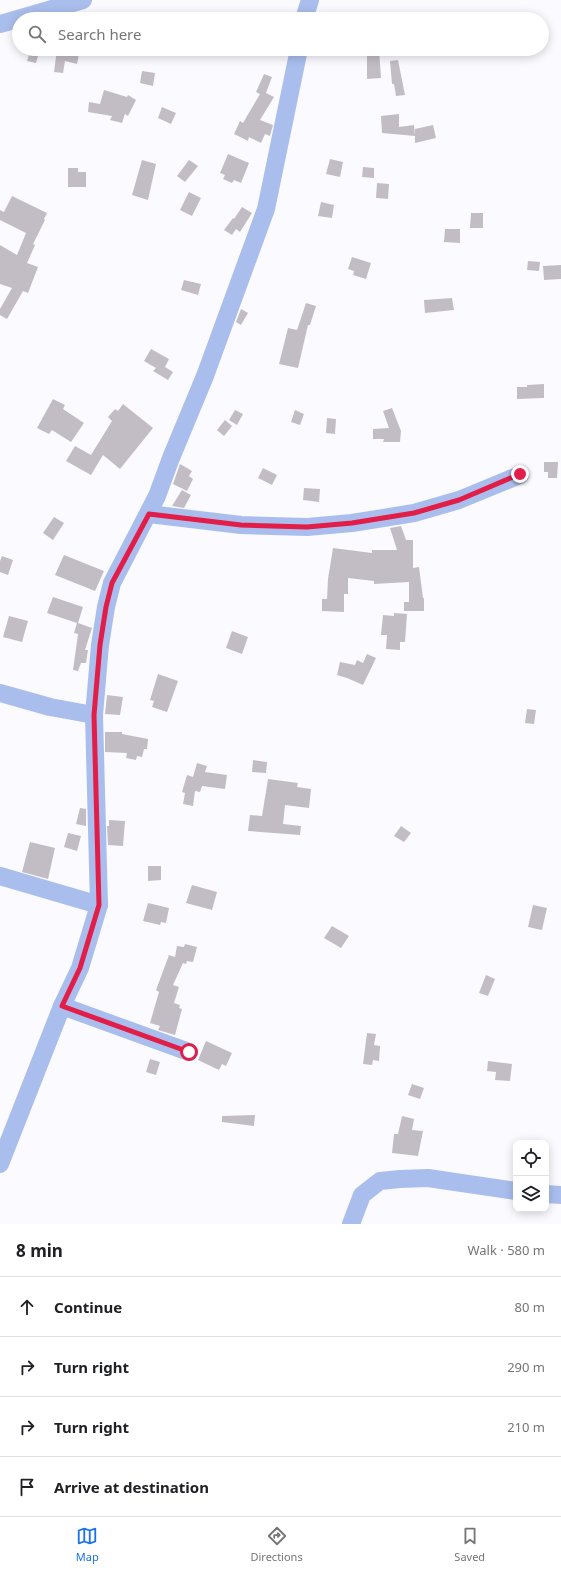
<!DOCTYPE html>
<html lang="en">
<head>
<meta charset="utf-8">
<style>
  body { margin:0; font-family:"Noto Sans",sans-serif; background:#f6f6f6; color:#202124 }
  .controls { position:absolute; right:12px; bottom:12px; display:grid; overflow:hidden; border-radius:8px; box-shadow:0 2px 10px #0003 }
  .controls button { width:36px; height:36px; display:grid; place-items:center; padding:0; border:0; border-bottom:1px solid #e0e0e0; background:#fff; color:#202124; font:20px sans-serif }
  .stop { position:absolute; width:12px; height:12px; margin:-9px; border:3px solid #e11d48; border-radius:50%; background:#fff }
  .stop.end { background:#e11d48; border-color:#fff; box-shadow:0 1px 4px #0008 }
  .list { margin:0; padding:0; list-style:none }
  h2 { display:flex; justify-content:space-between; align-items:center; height:52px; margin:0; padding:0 16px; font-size:17px }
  h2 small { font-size:13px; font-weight:400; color:#757577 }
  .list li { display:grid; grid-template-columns:26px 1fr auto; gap:12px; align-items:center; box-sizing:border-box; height:60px; padding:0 16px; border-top:1px solid #e0e0e0 }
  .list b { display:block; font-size:15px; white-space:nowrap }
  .list em { font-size:13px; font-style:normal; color:#757577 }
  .icon { flex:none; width:22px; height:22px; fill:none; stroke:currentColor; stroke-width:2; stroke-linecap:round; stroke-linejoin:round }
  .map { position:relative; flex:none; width:561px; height:1224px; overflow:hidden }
  .search { position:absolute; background:#fff; box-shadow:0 2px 10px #0003; left:12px; right:12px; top:12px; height:44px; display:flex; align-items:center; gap:10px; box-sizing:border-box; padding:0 14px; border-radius:22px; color:#757577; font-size:15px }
  .sheet { height:292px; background:#fff }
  nav { display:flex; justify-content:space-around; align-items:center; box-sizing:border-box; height:56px; border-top:1px solid #e0e0e0; background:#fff; font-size:11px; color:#757577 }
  nav a { display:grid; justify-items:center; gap:2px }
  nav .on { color:#1a73e8 }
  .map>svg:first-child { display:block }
  .building { fill:#c2bdc4 }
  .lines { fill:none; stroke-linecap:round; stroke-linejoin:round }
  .minor { stroke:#aabeee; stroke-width:18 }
  .route { stroke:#e11d48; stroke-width:5 }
</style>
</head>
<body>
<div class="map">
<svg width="561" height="1224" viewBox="0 0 561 1224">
  <rect width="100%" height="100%" fill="#fbfbff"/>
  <g class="building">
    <path d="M31,49H40L36,63L27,61Z"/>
    <path d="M57,49H80L77,64L65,61L63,73L54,72Z"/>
    <path d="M367,49H379L381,78L367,79Z"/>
    <path d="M398,60L405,95L396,96L394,84H392L390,61Z"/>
    <path d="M142,71L155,73L153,86L140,83Z"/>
    <path d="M264,74L272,77L266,93L274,97L260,120L273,125L270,136L265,134L261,143L249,137L248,141L234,134L240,121L243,123L260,94L256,92Z"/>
    <path d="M104,90L127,97L128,95L136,100L128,116L125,114L122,123L110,120L112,116L88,112L89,102L100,104Z"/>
    <path d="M162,107L176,113L171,124L158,118Z"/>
    <path d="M399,114V127L414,125L415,136L382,133L381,116Z"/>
    <path d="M433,125L436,138L415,143V129Z"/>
    <path d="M228,154L249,163L241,183L234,180L232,183L223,179L225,175L220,173Z"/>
    <path d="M330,159L343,162L340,177L326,174Z"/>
    <path d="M142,160L156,164L148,200L132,195Z"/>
    <path d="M189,160L198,166L185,182L177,176Z"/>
    <path d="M363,167L374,168V178L362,177Z"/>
    <path d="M68,168H78V172H86V187H68Z"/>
    <path d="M377,183L389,184L388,199L376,198Z"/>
    <path d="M189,192L201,198L192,216L180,210Z"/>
    <path d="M12,196L47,213L44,219L45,220L33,244L35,245L27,263L38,267L28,293L23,291L7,319L0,315V309L12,288L0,284V245L17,255L26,233L0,220V210L4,212Z"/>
    <path d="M321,202L334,205L332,218L318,216Z"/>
    <path d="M242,207L252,213L240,232L236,229L232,235L224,230L233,218L234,219Z"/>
    <path d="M471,213H483V228H470Z"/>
    <path d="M445,229H460V243L444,242Z"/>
    <path d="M352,257L371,263L366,279L353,275L354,271L348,269Z"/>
    <path d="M528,261L540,262L539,271L527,270Z"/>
    <path d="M561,265V279L544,280L543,266Z"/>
    <path d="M184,280L201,284L198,295L181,290Z"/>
    <path d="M452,298L454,310L425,313L424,300Z"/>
    <path d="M306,303L316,306L310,325H308L298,368L279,364L288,328L297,330Z"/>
    <path d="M241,309L248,313L241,325L236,322Z"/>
    <path d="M151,349L169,359L165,367L173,372L168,380L153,371L156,368L144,361Z"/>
    <path d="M544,384V398L517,399V387H527V385Z"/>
    <path d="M53,399L65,405L63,409L84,423L71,442L52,430L49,434L37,428Z"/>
    <path d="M123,404L153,428L120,469L103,455L91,475L66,461L75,446L91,455L112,421L108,417L115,409L118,411Z"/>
    <path d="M392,408L401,431L400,442H383L384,439H373V429L389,428L383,411Z"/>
    <path d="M235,410L243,414L237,425L229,420Z"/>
    <path d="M295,410L304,414L300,425L291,422Z"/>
    <path d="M327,418L336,419L335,434L326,433Z"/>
    <path d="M225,420L232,426L224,436L217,430Z"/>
    <path d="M544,462H558L557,478H548V472H544Z"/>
    <path d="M180,464L192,471L189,476L193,479L187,491L173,484Z"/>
    <path d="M263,468L277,475L272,485L258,478Z"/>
    <path d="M304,488L320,489L319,502L303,500Z"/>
    <path d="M182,490L191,495L184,508L172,506Z"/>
    <path d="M54,517L64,523L53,540L43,533Z"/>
    <path d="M401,526L406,540H413V568L419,567L423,598H424V611H404V602H409V582L374,584V581L348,578V594H344V612L322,611V599H327L328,579L333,548L372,553V550H397L390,528Z"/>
    <path d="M64,555L104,571L95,591L55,575Z"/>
    <path d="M2,556L13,560L8,575L0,572V561Z"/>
    <path d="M53,597L83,607L78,623L92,628L85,650H88L86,663H81L78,671L73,670L78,634L74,633L77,623L47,613Z"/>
    <path d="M394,613L407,614L405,642H400V650L386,649L387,635H381L383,615L394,616Z"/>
    <path d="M9,616L28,621L22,642L3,637Z"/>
    <path d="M232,631L248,637L242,654L226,648Z"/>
    <path d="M367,654L376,658L363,685L347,678L337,675L340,662L355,665L357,660L363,663Z"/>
    <path d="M158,674L178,681L167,712L152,707L154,701L150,700Z"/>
    <path d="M107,695L123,697L120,715L105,714Z"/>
    <path d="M527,709L536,710L534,724L525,723Z"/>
    <path d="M105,732H122V734L148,739L147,749H144L142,757L137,756L136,760L126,758L127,753L105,752Z"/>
    <path d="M253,760L267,762L266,773L252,772Z"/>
    <path d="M197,763L207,766L205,772L227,775L225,789L202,786L200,792L195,791L193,806L183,804L185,793L182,792L187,775L193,777Z"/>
    <path d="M268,779L298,783L297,787L311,789L309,808L285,805L283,824L301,826L300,835L248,831L250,815L262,816Z"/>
    <path d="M80,808L86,809V826L76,824Z"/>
    <path d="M109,820L125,821L123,846L108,845L107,826H109Z"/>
    <path d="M401,826L411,833L404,842L394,836Z"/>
    <path d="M68,833L81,836L77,851L64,847Z"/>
    <path d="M30,842L55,848L48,879L22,872Z"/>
    <path d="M148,866H161V880L148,881Z"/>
    <path d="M192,885L217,892L212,910L186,903Z"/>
    <path d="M148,903L169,908L166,923L161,922L160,925L143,921Z"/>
    <path d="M533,905L547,908L542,930L528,927Z"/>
    <path d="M332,926L349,936L341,948L324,938Z"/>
    <path d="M185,944L197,947L193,962L187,961L186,964L183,963L173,985L179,987L174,1003L180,1005L179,1008L182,1009L175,1035L158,1030L160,1026L150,1023L159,992L156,990L169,955L175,957L177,946L184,947Z"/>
    <path d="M486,975L495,979L488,996L479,993Z"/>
    <path d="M367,1033L376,1034L374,1045L380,1046L379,1061L373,1060L372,1065L363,1064Z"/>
    <path d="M206,1041L232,1053L226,1066L222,1064L219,1070L198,1060Z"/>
    <path d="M150,1059L160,1062L156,1075L146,1072Z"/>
    <path d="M488,1061L512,1064L510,1081L495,1080L496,1072L487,1071Z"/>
    <path d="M412,1084L424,1088L420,1099L408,1095Z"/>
    <path d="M255,1115L254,1126L222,1122V1116Z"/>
    <path d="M402,1116L414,1119L412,1130L423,1131L418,1156L392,1153L394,1134H398Z"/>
  </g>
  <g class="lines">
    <g class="minor">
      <path d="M304,19L310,0"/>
      <path d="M0,24L83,0"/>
      <path d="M149,514L241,525L307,527L352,523L414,513L459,500L520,475"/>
      <path d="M0,693L50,707L94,715"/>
      <path d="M0,876L99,905"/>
      <path d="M62,1006L189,1052"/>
      <path d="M0,1164L62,1006L80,968L99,905L94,715L100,645L106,607L112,583L157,496L171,458L205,376L266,209L299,49"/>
      <path d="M546,1194L561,1195"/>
      <path d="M351,1224L362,1195L380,1181L400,1179L428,1178L516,1191"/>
    </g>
  </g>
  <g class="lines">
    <path class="route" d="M189,1052L62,1006L80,968L99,905L94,715L100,645L106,607L112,583L149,514L241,525L307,527L352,523L414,513L459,500L520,474"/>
  </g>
</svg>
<div class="controls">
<button><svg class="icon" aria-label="locate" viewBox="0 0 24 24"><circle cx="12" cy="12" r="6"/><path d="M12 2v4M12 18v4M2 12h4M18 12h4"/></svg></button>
<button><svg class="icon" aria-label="layers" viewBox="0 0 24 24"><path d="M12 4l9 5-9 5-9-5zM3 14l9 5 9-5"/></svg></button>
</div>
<div class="stop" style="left:189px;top:1052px"></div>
<div class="stop end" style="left:520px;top:474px"></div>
<div class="search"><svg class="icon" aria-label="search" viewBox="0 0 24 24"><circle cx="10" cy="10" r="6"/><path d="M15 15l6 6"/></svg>Search here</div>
</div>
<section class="sheet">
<h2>8 min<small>Walk · 580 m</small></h2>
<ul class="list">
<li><svg class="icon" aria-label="ahead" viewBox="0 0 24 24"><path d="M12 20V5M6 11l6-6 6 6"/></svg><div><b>Continue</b></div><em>80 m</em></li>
<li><svg class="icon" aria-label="right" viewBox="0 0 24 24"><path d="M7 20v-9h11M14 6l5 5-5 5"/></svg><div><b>Turn right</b></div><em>290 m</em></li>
<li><svg class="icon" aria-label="right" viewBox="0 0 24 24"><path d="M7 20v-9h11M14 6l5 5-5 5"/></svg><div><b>Turn right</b></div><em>210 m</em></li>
<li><svg class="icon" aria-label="arrive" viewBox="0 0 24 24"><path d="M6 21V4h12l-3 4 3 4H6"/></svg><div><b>Arrive at destination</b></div></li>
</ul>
</section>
<nav>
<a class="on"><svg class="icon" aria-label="map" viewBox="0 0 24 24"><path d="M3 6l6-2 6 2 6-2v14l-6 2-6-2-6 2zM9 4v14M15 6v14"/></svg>Map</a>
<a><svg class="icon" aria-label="directions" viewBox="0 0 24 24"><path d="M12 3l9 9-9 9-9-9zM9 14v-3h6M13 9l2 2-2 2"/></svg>Directions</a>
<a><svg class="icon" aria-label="saved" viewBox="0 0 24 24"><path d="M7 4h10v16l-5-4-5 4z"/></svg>Saved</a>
</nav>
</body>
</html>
